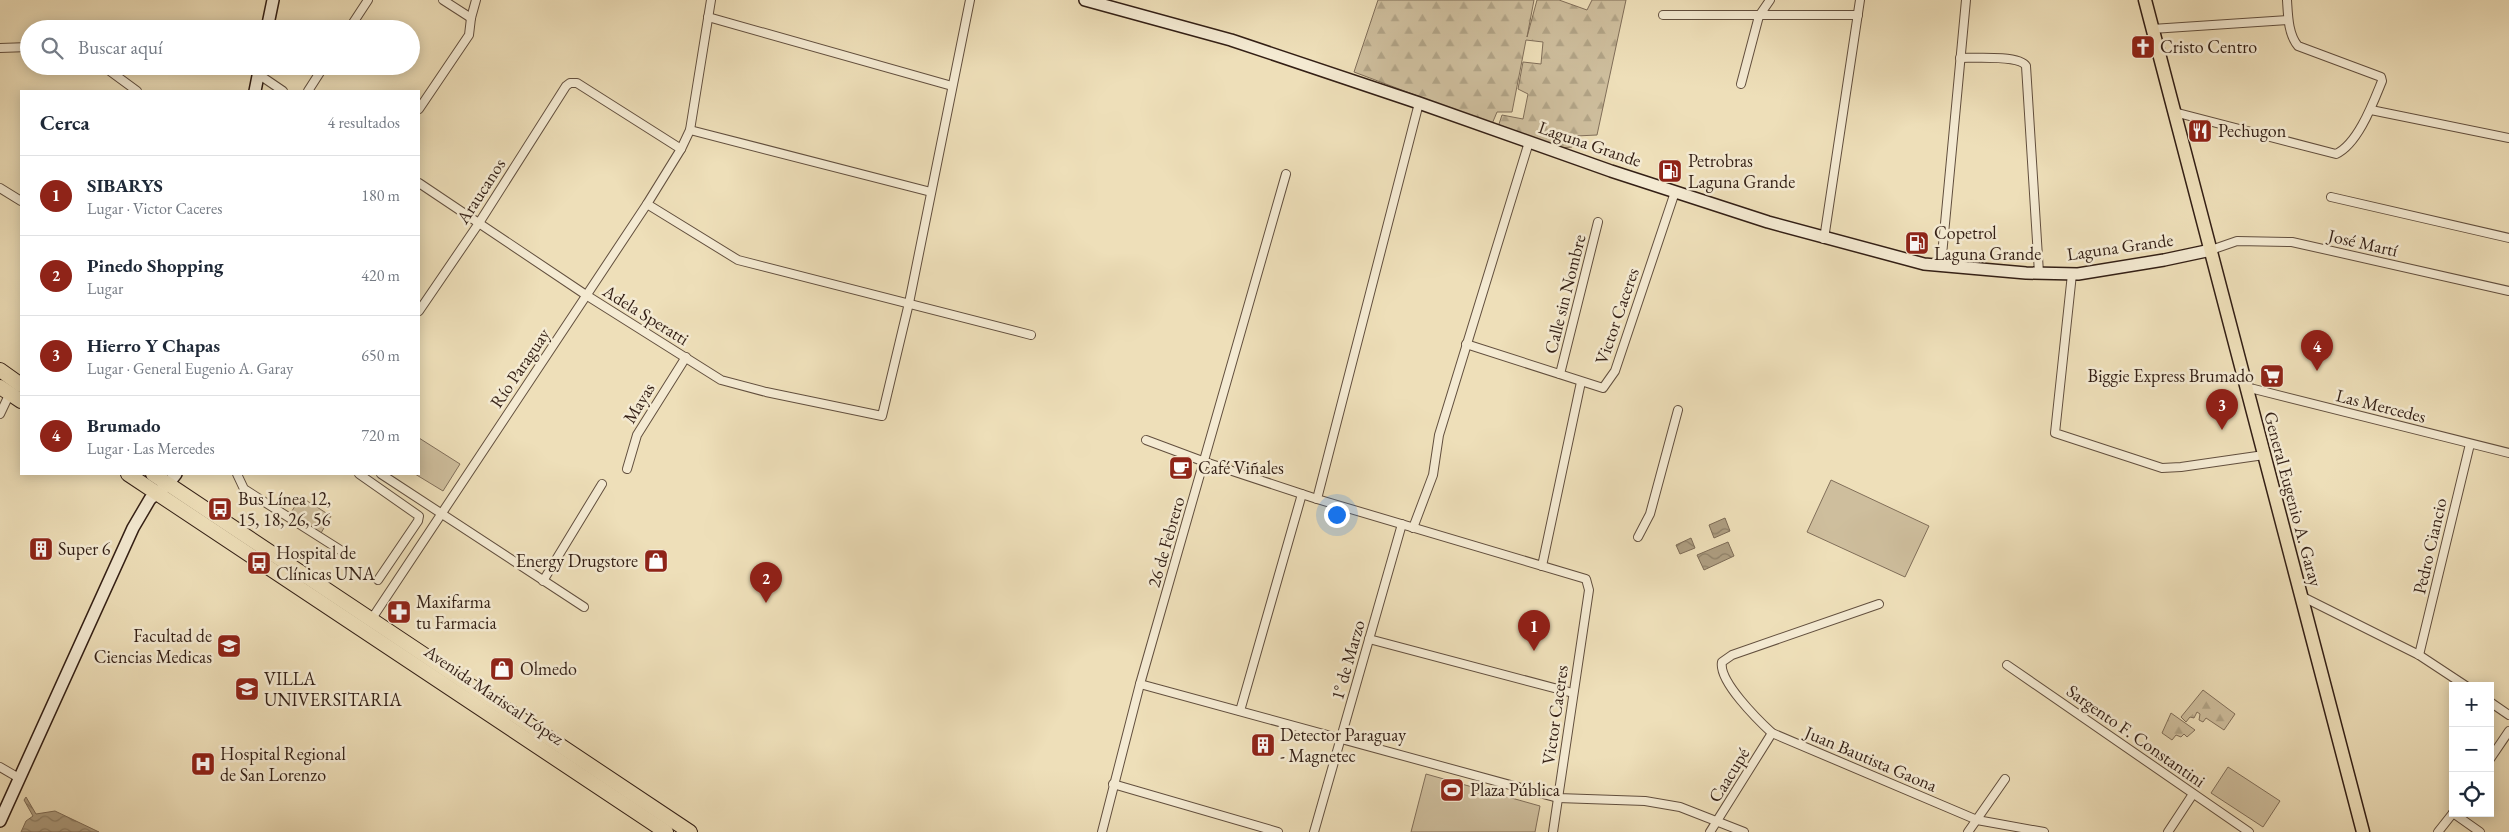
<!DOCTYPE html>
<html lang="es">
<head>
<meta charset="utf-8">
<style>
  body { margin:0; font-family:"EB Garamond",serif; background:#f6f6f7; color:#1f2937 }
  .controls { position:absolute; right:15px; bottom:15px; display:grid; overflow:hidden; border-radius:0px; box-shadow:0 2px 12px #0003 }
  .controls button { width:45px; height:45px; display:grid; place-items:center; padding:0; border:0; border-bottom:1px solid #e0e1e3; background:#fff; color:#1f2937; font:25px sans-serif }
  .you { position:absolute; left:1336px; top:514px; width:18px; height:18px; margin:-12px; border:4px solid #fff; border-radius:50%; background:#1a73e8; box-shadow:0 0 0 8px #1a73e833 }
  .badge { display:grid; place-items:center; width:32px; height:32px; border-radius:50%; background:#8f2418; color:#fff; font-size:16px; font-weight:700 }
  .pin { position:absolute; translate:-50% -41px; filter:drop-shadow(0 1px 2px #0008) }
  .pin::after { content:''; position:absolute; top:26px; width:18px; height:15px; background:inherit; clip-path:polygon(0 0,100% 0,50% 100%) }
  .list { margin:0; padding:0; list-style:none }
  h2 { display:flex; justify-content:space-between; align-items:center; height:65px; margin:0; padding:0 20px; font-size:21px }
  h2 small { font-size:16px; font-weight:400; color:#747a83 }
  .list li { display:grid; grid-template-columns:32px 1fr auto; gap:15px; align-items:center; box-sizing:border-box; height:80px; padding:0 20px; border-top:1px solid #e0e1e3 }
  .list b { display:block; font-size:19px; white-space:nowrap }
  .list p { margin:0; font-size:16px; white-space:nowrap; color:#747a83 }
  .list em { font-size:16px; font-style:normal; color:#747a83 }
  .icon { flex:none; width:28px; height:28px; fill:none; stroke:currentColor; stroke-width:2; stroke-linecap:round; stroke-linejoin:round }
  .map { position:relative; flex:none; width:2509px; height:832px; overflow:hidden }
  .search { position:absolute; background:#fff; box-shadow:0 2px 12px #0003; left:20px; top:20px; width:400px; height:55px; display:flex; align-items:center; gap:12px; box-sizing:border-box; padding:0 18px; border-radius:28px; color:#747a83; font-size:19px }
  .panel { position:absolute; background:#fff; box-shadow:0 2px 12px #0003; left:20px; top:90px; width:400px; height:385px; border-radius:0px }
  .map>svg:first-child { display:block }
  .forest { fill:url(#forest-firs); stroke:#806e59 }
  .pitch { fill:#cebe9d; stroke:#806e59 }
  .water { fill:url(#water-waves); stroke:#7d6b56 }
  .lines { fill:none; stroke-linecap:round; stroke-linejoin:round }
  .street-casing { stroke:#624f3e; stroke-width:10 }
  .secondary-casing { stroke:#331f15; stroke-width:14 }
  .primary-casing { stroke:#331f15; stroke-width:15 }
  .highway-casing { stroke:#331f15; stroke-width:16 }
  .street { stroke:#f4ead2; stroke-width:8 }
  .secondary { stroke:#f4ead2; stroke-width:11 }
  .primary { stroke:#eedfb9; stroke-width:12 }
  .highway { stroke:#eedfb9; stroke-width:14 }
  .labels { text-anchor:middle; stroke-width:5; stroke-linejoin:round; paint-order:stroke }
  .poi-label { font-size:18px; fill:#331f15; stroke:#f4ead2; text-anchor:start }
  .street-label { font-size:18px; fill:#331f15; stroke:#f4ead2 }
</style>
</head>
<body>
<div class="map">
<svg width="2509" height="832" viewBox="0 0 2509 832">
  <defs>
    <pattern id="forest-firs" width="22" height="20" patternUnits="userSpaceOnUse" patternTransform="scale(1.25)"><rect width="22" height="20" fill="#cebe9d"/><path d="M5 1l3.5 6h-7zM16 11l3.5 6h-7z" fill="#b1a386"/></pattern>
    <pattern id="water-waves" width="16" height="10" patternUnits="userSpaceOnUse" patternTransform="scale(1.25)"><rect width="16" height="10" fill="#ae9e81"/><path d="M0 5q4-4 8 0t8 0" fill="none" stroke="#8e8068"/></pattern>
  </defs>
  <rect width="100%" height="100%" fill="#eedfb9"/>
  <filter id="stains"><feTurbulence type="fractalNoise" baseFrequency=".004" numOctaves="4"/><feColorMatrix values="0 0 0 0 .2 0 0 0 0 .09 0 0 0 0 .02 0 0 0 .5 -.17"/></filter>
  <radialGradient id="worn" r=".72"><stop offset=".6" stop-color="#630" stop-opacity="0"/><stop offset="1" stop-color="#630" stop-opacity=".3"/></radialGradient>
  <g class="forest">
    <path d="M1378,0H1534L1527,37L1537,0H1559L1587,10L1592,0H1626L1597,135L1576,136L1572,147L1559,148L1498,127L1502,115L1523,119L1528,94L1518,89L1523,62L1541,64L1543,42L1526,40L1512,112H1497L1492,124L1354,72Z"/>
    <path d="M2203,690L2235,714L2224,730L2206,718L2203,722L2199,720L2200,714L2197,712L2194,718L2190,717L2186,722L2181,717Z"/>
    <path d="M2171,713L2195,730L2187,737L2184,734L2181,737L2176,735L2172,740L2162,733Z"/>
  </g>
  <g class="pitch">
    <path d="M419,438L460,464L443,491L415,474H419Z"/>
    <path d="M1831,480L1929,526L1905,577L1807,532Z"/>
    <path d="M301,497L331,516L321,533L290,514Z"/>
    <path d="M2228,767L2280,801L2263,827L2211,793Z"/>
    <path d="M1426,774L1540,806L1535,832H1411Z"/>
  </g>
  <g class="water">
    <path d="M1725,518L1730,531L1714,538L1709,525Z"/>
    <path d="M1691,538L1695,548L1680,554L1676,545Z"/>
    <path d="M1728,542L1734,556L1704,570L1697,555Z"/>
    <path d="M26,797L36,814L55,811L99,832H21L26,821L33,816L24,800Z"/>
  </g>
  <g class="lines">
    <defs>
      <g id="street">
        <path d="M443,0L471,18"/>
        <path d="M1663,15H1858"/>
        <path d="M708,17L952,86"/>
        <path d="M349,29L368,0"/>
        <path d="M2152,29L2288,20"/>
        <path d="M0,48L29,47"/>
        <path d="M1960,58C1974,58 2020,55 2026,66L2039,273"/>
        <path d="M103,66L137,91"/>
        <path d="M258,74L283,91"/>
        <path d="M1741,84L1759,16L1770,0"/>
        <path d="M308,91L324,66"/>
        <path d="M419,109L469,35L471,18L476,0"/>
        <path d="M2371,110L2509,138"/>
        <path d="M2174,112L2336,154C2358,144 2373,103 2382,81L2381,77L2298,46C2288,34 2288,15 2287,0"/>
        <path d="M690,130L931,192"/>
        <path d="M419,183L586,295L721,380L766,392L882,416L909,303L970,0"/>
        <path d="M0,188L21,201"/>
        <path d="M2331,197L2509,238"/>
        <path d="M647,204L738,260L1031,335"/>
        <path d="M1824,239L1860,0"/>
        <path d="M2211,250L2237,241L2292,242L2509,291"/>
        <path d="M1941,266L1966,0"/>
        <path d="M2072,274L2055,433L2162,468L2181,467L2264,455"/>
        <path d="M419,311L479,223L566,86L570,83H577L681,149"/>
        <path d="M1466,344L1603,388L1615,371L1675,192"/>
        <path d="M1560,374L1598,222"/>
        <path d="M2246,387L2509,453"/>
        <path d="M0,414L10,393"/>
        <path d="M1146,440L1205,462L1317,499L1586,579L1589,590L1553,832"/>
        <path d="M627,469L637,435L686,357"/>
        <path d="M237,474L244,489L345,553"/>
        <path d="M359,474L419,516L418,521L378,580"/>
        <path d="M381,474L584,607"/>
        <path d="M1317,499L1419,103"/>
        <path d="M1413,528L1433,475L1439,435L1529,142"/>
        <path d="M1638,537L1650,514L1678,410"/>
        <path d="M1542,566L1581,382"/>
        <path d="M543,581L602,484"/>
        <path d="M2301,596L2419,655L2466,686"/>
        <path d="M1879,604L1732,655L1722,662C1718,681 1759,721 1772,733L1977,820L2044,832"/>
        <path d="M371,620L647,204L681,149L690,130L711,0"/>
        <path d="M1369,639L1573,693"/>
        <path d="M2419,655L2470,444"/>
        <path d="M2007,665L2249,832"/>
        <path d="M1140,684L1558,798L1645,801L1680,807L1744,832"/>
        <path d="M2490,702L2509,715"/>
        <path d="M1240,711L1302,494"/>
        <path d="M2490,759L2509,731"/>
        <path d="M0,767L19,778"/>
        <path d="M1113,784L1278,832"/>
        <path d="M2453,813L2480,832"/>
        <path d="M1102,832L1140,684L1286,174"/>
        <path d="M1314,832L1402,524"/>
        <path d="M1710,832L1772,733"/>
        <path d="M1968,832L2005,779"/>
        <path d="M2168,832L2193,794"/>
        <path d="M2438,832L2453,813"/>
      </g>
      <g id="secondary">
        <path d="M1085,0L1231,40L1419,103L1611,171L1768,222L1924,264L2026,273L2078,274L2164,260L2211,250"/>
        <path d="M267,29L273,0"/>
        <path d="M255,91L260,66"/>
        <path d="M0,821L133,528L150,499L168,484L176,474"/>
      </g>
      <path id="primary" d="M2145,0L2363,832"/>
      <g id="highway">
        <path d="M0,370L21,385"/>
        <path d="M0,387L21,401"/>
        <path d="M128,474L666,832"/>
        <path d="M153,474L690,832"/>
      </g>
    </defs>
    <use href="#street" class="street-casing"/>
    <use href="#secondary" class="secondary-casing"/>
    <use href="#primary" class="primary-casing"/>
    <use href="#highway" class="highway-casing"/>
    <use href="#street" class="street"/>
    <use href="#secondary" class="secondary"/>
    <use href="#primary" class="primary"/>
    <use href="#highway" class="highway"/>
  </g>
  <defs>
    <symbol id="church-square" viewBox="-11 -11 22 22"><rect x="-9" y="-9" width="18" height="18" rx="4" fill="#8f2418" stroke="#f4ead2"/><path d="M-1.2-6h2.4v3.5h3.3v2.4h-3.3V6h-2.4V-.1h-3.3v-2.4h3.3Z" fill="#fff"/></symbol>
    <symbol id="restaurant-square" viewBox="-11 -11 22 22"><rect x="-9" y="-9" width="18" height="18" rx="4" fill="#8f2418" stroke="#f4ead2"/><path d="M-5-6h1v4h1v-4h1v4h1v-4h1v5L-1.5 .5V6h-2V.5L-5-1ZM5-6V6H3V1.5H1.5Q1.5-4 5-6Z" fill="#fff"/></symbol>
    <symbol id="fuel-square" viewBox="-11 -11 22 22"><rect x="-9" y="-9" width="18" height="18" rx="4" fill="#8f2418" stroke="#f4ead2"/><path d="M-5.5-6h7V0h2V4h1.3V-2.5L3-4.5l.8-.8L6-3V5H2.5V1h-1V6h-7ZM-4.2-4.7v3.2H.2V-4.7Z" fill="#fff"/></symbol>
    <symbol id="supermarket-square" viewBox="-11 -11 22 22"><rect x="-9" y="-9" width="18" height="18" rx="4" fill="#8f2418" stroke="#f4ead2"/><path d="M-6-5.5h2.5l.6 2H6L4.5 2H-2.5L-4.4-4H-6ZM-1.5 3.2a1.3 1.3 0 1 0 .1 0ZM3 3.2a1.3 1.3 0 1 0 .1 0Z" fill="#fff"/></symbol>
    <symbol id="cafe-square" viewBox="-11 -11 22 22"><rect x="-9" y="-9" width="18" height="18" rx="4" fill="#8f2418" stroke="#f4ead2"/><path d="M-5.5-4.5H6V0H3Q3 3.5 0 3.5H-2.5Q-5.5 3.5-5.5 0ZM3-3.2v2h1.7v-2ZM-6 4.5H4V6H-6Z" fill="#fff"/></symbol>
    <symbol id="bus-square" viewBox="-11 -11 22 22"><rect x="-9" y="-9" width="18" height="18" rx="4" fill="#8f2418" stroke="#f4ead2"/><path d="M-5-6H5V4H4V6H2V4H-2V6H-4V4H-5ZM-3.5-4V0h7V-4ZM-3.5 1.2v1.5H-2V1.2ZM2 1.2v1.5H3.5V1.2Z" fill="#fff"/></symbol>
    <symbol id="building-square" viewBox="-11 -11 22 22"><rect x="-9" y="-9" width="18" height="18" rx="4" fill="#8f2418" stroke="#f4ead2"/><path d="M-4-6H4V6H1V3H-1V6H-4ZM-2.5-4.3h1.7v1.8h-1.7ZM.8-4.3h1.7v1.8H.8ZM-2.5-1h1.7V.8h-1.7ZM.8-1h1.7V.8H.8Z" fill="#fff"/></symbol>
    <symbol id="shop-square" viewBox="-11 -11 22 22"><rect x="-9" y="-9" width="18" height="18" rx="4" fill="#8f2418" stroke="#f4ead2"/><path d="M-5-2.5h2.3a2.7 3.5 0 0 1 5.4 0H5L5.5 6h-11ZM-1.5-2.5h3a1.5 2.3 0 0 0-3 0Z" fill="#fff"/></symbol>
    <symbol id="pharmacy-square" viewBox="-11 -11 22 22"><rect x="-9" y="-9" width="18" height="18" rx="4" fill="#8f2418" stroke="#f4ead2"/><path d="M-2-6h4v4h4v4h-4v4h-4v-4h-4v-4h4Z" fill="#fff"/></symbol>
    <symbol id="university-square" viewBox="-11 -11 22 22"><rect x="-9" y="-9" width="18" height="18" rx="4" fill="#8f2418" stroke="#f4ead2"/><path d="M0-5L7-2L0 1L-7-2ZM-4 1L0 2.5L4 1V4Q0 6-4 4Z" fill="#fff"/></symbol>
    <symbol id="hospital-square" viewBox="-11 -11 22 22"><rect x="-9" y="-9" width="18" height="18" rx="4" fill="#8f2418" stroke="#f4ead2"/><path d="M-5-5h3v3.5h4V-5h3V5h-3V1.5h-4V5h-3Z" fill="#fff"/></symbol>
    <symbol id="stadium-square" viewBox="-11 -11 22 22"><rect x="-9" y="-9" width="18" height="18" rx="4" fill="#8f2418" stroke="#f4ead2"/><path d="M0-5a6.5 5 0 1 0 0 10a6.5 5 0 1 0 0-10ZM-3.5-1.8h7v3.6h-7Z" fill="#fff"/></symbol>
  </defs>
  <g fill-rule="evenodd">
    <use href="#church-square" x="2129" y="33" width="28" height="28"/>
    <use href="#restaurant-square" x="2186" y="117" width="28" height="28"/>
    <use href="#fuel-square" x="1656" y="157" width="28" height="28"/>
    <use href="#fuel-square" x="1903" y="229" width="28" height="28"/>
    <use href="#supermarket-square" x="2258" y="362" width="28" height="28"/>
    <use href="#cafe-square" x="1167" y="454" width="28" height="28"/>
    <use href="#bus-square" x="206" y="495" width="28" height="28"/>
    <use href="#building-square" x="27" y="535" width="28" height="28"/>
    <use href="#shop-square" x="642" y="547" width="28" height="28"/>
    <use href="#bus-square" x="245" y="549" width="28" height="28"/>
    <use href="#pharmacy-square" x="385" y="598" width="28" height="28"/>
    <use href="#university-square" x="215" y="632" width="28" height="28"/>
    <use href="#shop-square" x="488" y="655" width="28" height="28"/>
    <use href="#university-square" x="233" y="675" width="28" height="28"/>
    <use href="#building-square" x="1249" y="731" width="28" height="28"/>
    <use href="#hospital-square" x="189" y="750" width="28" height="28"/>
    <use href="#stadium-square" x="1438" y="776" width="28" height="28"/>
  </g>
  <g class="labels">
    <g class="poi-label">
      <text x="2160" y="53">Cristo Centro</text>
      <text x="2218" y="137">Pechugon</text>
      <text x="1688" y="167">Petrobras<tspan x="1688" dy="21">Laguna Grande</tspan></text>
      <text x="1934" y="239">Copetrol<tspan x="1934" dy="21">Laguna Grande</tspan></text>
      <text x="2254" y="382" text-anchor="end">Biggie Express Brumado</text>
      <text x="1198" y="474">Café Viñales</text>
      <text x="238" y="505">Bus Línea 12,<tspan x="238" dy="21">15, 18, 26, 56</tspan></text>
      <text x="58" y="555">Super 6</text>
      <text x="276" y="559">Hospital de<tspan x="276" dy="21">Clínicas UNA</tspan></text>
      <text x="638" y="567" text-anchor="end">Energy Drugstore</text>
      <text x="416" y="608">Maxifarma<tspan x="416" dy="21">tu Farmacia</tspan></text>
      <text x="212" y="642" text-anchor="end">Facultad de<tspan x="212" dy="21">Ciencias Medicas</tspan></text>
      <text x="520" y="675">Olmedo</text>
      <text x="264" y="685">VILLA<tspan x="264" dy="21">UNIVERSITARIA</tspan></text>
      <text x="1280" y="741">Detector Paraguay<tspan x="1280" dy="21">- Magnetec</tspan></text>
      <text x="220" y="760">Hospital Regional<tspan x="220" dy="21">de San Lorenzo</tspan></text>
      <text x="1470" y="796">Plaza Pública</text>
    </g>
    <g class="street-label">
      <text transform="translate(1590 144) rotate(19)" y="6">Laguna Grande</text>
      <text transform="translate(481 191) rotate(-57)" y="6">Araucanos</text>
      <text transform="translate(2363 243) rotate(13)" y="6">José Martí</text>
      <text transform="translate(2120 247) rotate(-8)" y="6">Laguna Grande</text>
      <text transform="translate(1565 294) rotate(-76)" y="6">Calle sin Nombre</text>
      <text transform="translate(646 315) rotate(32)" y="6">Adela Speratti</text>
      <text transform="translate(1617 316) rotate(-71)" y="6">Victor Caceres</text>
      <text transform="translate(520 368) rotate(-56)" y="6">Río Paraguay</text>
      <text transform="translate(639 403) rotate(-59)" y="6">Mayas</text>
      <text transform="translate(2381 406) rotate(14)" y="6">Las Mercedes</text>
      <text transform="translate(2293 499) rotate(75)" y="6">General Eugenio A. Garay</text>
      <text transform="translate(1166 542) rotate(-74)" y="6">26 de Febrero</text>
      <text transform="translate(2430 546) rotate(-77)" y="6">Pedro Ciancio</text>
      <text transform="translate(1348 660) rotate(-74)" y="6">1° de Marzo</text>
      <text transform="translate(494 695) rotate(34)" y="6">Avenida Mariscal López</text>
      <text transform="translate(1555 715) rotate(-82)" y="6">Victor Caceres</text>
      <text transform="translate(2136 736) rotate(35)" y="6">Sargento F. Constantini</text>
      <text transform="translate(1871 759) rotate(23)" y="6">Juan Bautista Gaona</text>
      <text transform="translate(1729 775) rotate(-58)" y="6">Caacupé</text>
    </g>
  </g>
  <rect width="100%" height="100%" filter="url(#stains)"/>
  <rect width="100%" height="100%" fill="url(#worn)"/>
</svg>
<div class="controls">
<button>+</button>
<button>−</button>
<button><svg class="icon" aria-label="locate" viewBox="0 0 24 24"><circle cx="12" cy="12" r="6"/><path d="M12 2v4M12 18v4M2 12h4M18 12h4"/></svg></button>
</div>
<div class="you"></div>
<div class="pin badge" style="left:1534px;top:651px">1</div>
<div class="pin badge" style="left:766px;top:603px">2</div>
<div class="pin badge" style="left:2222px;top:430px">3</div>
<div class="pin badge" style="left:2317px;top:371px">4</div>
<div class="search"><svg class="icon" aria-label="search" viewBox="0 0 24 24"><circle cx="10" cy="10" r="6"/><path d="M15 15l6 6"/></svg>Buscar aquí</div>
<section class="panel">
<h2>Cerca<small>4 resultados</small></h2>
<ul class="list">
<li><span class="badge">1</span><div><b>SIBARYS</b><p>Lugar · Victor Caceres</p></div><em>180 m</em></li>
<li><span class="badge">2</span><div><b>Pinedo Shopping</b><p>Lugar</p></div><em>420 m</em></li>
<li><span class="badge">3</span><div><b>Hierro Y Chapas</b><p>Lugar · General Eugenio A. Garay</p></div><em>650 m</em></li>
<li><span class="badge">4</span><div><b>Brumado</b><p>Lugar · Las Mercedes</p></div><em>720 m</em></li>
</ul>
</section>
</div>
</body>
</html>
